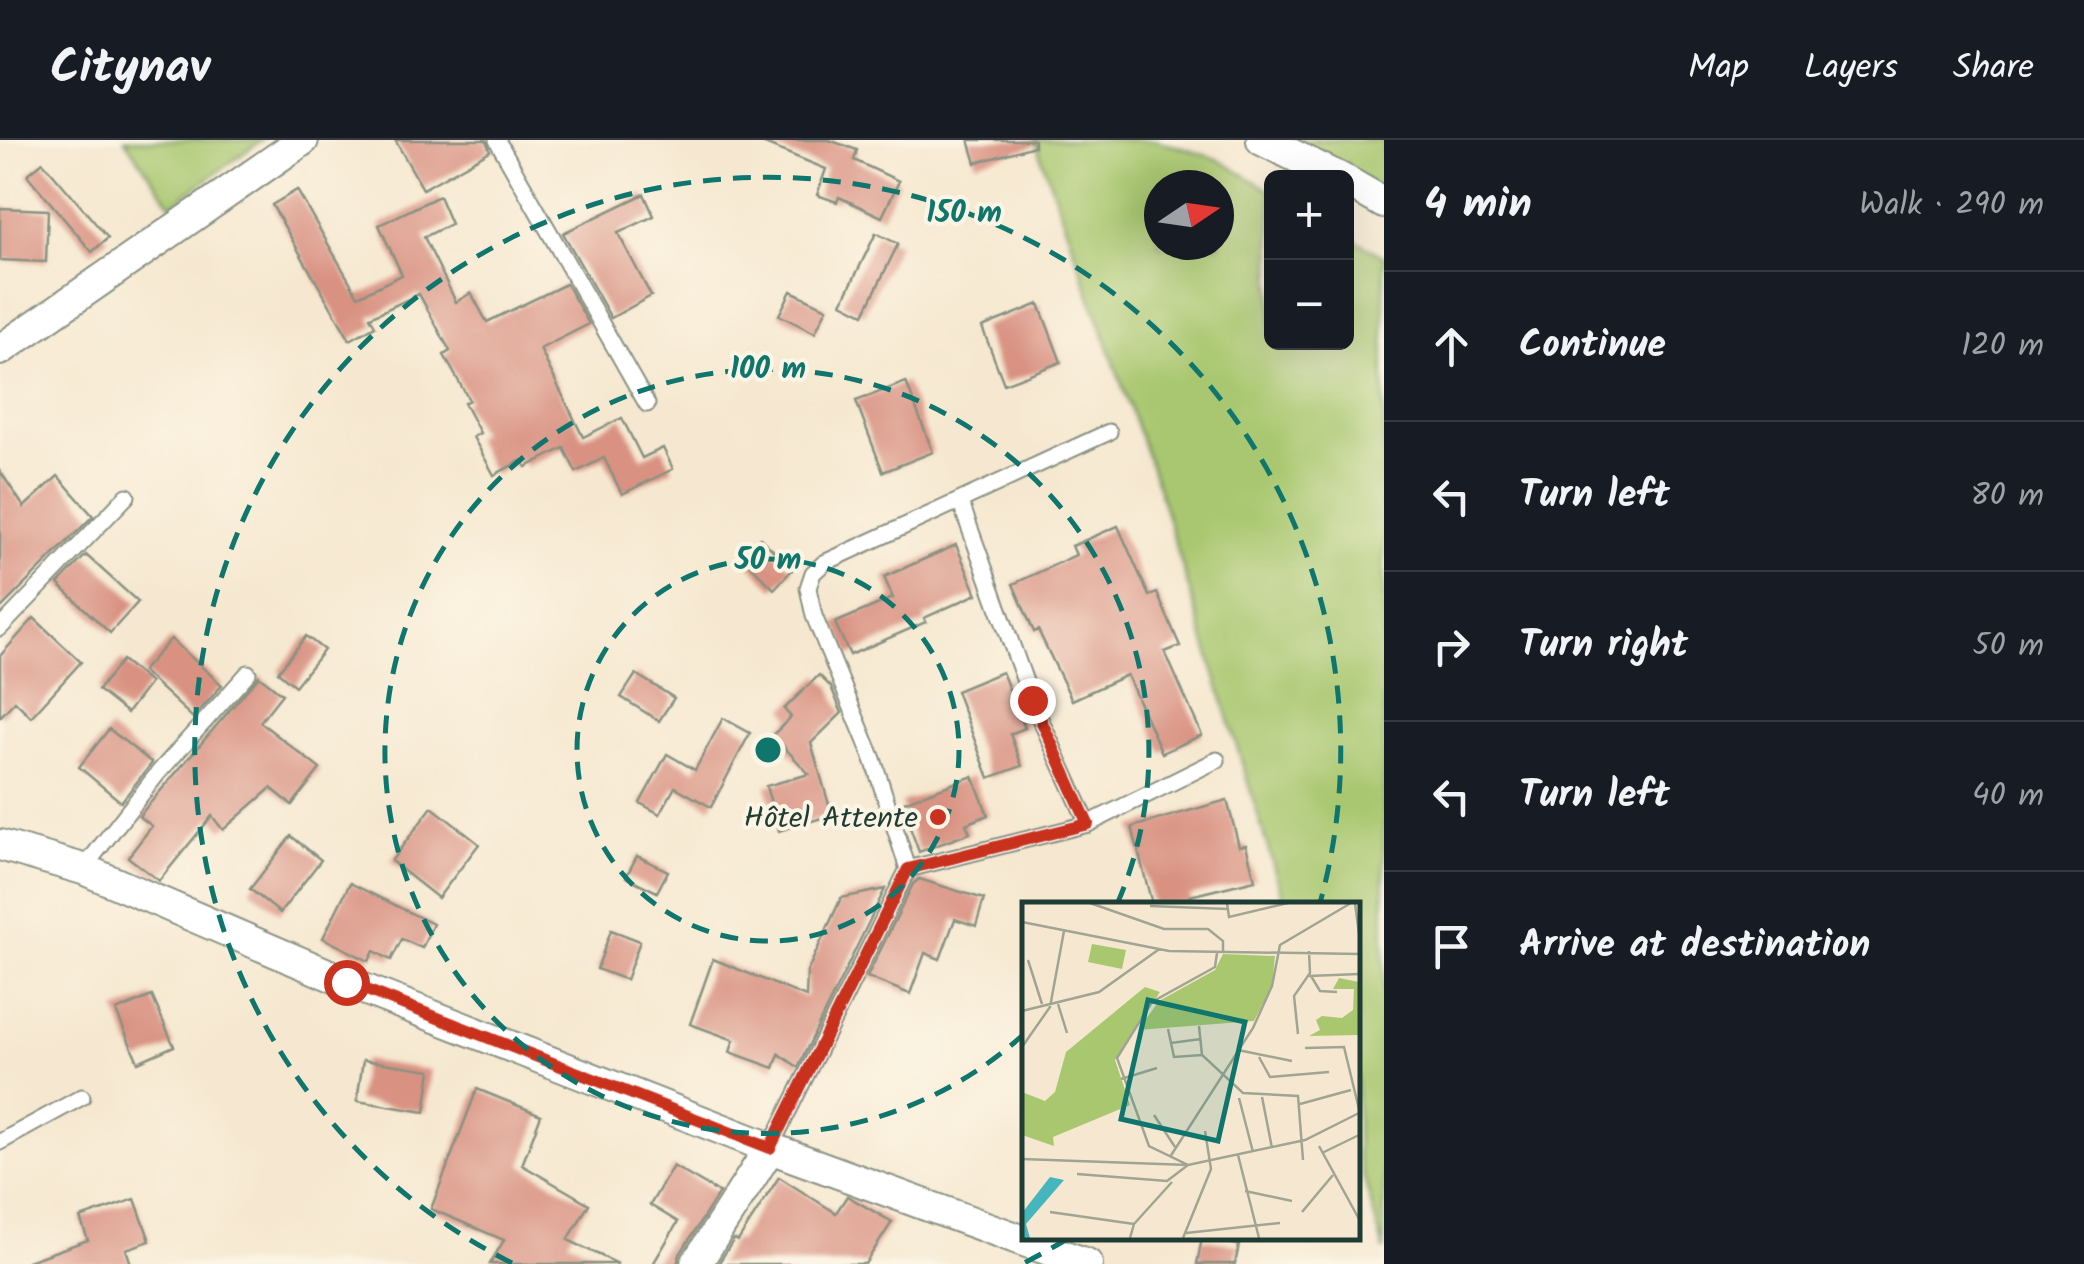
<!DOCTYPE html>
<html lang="en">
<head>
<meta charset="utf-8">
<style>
  body { margin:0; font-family:Kalam,sans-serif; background:#20242c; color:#f1f3f6 }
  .controls { position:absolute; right:30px; top:30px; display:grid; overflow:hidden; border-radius:15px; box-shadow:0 10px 40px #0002 }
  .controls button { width:90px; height:90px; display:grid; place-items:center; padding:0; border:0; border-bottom:2px solid #363941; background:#171b24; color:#f1f3f6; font:50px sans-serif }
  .compass { position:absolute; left:1144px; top:30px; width:90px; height:90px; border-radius:50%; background:#171b24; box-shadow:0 10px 40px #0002; rotate:77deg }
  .stop { position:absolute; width:30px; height:30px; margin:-22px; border:8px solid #c8321e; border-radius:50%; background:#fff }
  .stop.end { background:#c8321e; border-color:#fff; box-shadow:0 2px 10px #0008 }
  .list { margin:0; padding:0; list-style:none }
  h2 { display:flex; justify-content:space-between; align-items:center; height:130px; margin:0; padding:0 40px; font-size:42px }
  h2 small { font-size:32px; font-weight:400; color:#9ea1a6 }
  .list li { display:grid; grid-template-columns:65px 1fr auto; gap:30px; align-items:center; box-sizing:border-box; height:150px; padding:0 40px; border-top:2px solid #363941 }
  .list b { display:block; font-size:38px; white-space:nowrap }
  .list em { font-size:32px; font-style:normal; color:#9ea1a6 }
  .icon { flex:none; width:55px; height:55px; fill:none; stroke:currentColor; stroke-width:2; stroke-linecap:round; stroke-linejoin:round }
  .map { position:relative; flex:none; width:1384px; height:1124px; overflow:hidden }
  header { display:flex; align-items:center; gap:60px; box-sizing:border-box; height:140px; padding:0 50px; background:#171b24; border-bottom:2px solid #363941 }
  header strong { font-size:48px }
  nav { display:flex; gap:55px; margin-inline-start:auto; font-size:35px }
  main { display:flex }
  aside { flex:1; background:#171b24 }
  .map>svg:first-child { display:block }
  .green { fill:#a9c76f; stroke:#648252; stroke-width:2.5; fill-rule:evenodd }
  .building { fill:#d99282 }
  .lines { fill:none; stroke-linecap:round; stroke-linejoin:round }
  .lane-casing { stroke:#8a9282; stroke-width:19 }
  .street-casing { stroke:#8a9282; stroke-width:34 }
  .lane { stroke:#fff; stroke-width:15 }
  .street { stroke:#fff; stroke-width:30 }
  .route { stroke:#c8321e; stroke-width:12 }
  .ring { fill:none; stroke:#0f766e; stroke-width:5; stroke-dasharray:18 12 }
  .poi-dot { fill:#c8321e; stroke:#fcf5e5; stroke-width:4 }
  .labels { text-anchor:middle; stroke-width:8; stroke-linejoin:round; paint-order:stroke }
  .poi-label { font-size:30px; fill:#1f3d34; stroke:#fcf5e5; text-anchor:end }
  .inset-road { fill:none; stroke:#a0a492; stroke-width:2.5 }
  .view { fill:#0f766e; fill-opacity:0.15; stroke:#0f766e; stroke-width:5 }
  .inset-edge { fill:none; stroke:#1f3d34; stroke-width:5 }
  .centre { fill:#0f766e; stroke:#fcf5e5; stroke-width:5 }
  .ring-label { font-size:30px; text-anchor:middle; font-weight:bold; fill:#0f766e; stroke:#fcf5e5; stroke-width:8; stroke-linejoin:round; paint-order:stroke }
</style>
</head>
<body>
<header>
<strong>Citynav</strong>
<nav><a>Map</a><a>Layers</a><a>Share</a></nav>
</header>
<main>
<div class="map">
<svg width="1384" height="1124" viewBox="0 0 1384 1124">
  <rect width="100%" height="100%" fill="#fcf5e5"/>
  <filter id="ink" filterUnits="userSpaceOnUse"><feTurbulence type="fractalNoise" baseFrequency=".01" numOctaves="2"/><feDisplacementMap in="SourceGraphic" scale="20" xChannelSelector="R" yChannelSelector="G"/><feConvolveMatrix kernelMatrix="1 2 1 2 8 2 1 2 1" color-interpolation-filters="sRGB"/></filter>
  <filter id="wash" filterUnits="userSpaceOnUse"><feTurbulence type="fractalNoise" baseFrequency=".0048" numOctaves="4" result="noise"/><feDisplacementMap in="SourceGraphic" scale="40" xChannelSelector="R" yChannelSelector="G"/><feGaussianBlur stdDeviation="2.25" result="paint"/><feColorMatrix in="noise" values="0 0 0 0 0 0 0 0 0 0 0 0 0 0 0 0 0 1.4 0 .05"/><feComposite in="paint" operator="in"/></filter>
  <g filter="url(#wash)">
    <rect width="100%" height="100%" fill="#f6e8d0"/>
    <g class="green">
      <path d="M125,0H262L171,65Z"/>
      <path d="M1035,0H1156L1217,19L1271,51L1272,202H1346L1347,95L1384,117V1111L1357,1013L1356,764H1285L1158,347ZM1219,45V105H1159V45Z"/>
      <path d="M1286,0H1384V50Z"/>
    </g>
    <g id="blocks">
      <g class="building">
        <path d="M395,0H486L490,11L423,49Z"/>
        <path d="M755,0H829L857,10L854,20L899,41L882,77L839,57L837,62L817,55L826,29Z"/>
        <path d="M969,0H1034V6L976,23Z"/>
        <path d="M43,22L108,98L92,112L27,35Z"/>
        <path d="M297,50L358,156L402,135L379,85L439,56L451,84L424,97L456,162L471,153L487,182L566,144L589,184L540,209L583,297L622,278L642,318L663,308L673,329L622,354L604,318L576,332L564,308L526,327L522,320L494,335L473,297L480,293L464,263L469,260L444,215L450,211L419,154L370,177L375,186L350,200L272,65Z"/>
        <path d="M644,54L654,76L618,93L651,156L611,178L563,93Z"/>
        <path d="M0,68L48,70L46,122L0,120Z"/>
        <path d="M876,93L898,104L864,174L842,163Z"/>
        <path d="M791,151L827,168L815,193L779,175Z"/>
        <path d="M1039,164L1061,222L1004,244L982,187Z"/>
        <path d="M906,242L933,312L883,332L856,261Z"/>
        <path d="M0,331L24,367L58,336L93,376L0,469Z"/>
        <path d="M1118,386L1149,456L1157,453L1180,506L1165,512L1202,595L1162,613L1127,535L1072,560L1038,490L1034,492L1013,444L1076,415L1072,406Z"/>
        <path d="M760,398L793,429L774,449L742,417Z"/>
        <path d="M956,405L977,454L924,478L926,482L850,515L835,483L893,458L884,437Z"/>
        <path d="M86,415L138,462L110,493L58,444Z"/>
        <path d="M34,478L81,522L31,577L15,561L0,577V516Z"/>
        <path d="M306,496L324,510L295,546L278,532Z"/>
        <path d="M171,499L222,545L193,578L142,531Z"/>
        <path d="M122,520L150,543L127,573L98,550Z"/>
        <path d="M1002,532L1025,588L1010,594L1022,626L989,638L956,551Z"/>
        <path d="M636,534L674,558L659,581L621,557Z"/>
        <path d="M819,535L831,547L842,573L811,603L832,675L779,691L766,646L809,634L773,595L791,577L784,569Z"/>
        <path d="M259,536L282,554L260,582L320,629L292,665L271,648L223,690L212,676L159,741L128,717L152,686L139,676Z"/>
        <path d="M723,578L750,593L711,667L675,647L660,674L640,663L667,614L695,630Z"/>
        <path d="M109,589L152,623L121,662L79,627Z"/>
        <path d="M973,636L988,675L966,684L970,693L919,712L901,663Z"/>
        <path d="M1227,660L1239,706L1246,705L1255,740L1190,756L1192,764H1152L1132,687Z"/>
        <path d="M432,667L479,704L438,758L391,721Z"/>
        <path d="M291,696L321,720L280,773L250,749Z"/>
        <path d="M637,716L668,731L657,752L626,737Z"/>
        <path d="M919,739L984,759L976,786L955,779L940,819L925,813L910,854L867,837L913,744Z"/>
        <path d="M350,743L433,784L422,808L402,799L391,820L374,811L369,821L323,798Z"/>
        <path d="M885,749L798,927L779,914L774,928L730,912L734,900L690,884L713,819L806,857L807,832L841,758Z"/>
        <path d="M611,790L640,801L626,840L597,829Z"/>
        <path d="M152,856L174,906L138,922L116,871Z"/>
        <path d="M363,920L431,930L425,972L357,961Z"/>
        <path d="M477,949L541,975L522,1025L589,1064L568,1100L618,1124H490L504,1100L431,1069Z"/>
        <path d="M673,1026L719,1053L680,1114L677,1124H653L678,1082L650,1065Z"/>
        <path d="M779,1037L836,1073L847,1056L892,1082L865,1124H718L734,1099L738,1101Z"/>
        <path d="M135,1059L150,1101L126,1109L131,1124H28V1121L88,1100L80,1078Z"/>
        <path d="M1202,1098L1239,1105L1235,1124H1197Z"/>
      </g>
    </g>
  </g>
  <g filter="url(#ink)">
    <use href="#blocks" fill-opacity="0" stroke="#8a9282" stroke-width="2.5"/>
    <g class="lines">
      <defs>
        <g id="lane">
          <path d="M497,0L647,264"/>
          <path d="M960,361L1032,561L1088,684"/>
          <path d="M0,488L127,356"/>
          <path d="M83,729L158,633L248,533"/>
          <path d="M908,729L873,619L814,476L808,448L813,433L824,423L1109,292"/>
          <path d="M0,1002L82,957"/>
          <path d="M770,1008L908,729L1088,684L1217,620"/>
        </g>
        <g id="street">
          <path d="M1262,0L1340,38"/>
          <path d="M1346,41L1384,63"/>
          <path d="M0,210L303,0"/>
          <path d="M0,705L83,729L346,842L770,1008L1087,1124"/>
          <path d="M696,1124L770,1008"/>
        </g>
      </defs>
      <use href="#lane" class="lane-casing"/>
      <use href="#street" class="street-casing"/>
      <use href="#lane" class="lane"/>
      <use href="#street" class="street"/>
    </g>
  </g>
  <g class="lines" filter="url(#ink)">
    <path class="route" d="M346,842L770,1008L908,729L1088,684L1032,560"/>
  </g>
  <g class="ring">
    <circle cx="768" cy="610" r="191"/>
    <path d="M1024 894A382 382 0 1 1 1118 762"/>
    <path d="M1067 1099A573 573 0 0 1 1024 1123M512 1123A573 573 0 1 1 1320 763"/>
  </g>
  <circle class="poi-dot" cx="938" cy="677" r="10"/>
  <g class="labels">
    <g class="poi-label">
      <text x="918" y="687">Hôtel Attente</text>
    </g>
  </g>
  <g transform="translate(1022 762)">
    <rect width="338" height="338" fill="#f6e8d0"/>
    <path d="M70,42L104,48L100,67L66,60ZM201,52L253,54L250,84L232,119L116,128L137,99L193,68ZM317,76L337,80V133L287,134L298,128L294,118L300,114L320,116L331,108L332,87H311ZM123,85L138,90L93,158L108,203L31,235L32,244L0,233V190L23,199L33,190L44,150Z" fill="#a9c76f"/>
    <path d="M28,275L42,278L4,322L8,336H0V311Z" fill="#45b5be"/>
    <path class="inset-road" d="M68,1L142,27H186L201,39V51M205,1L207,15L266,1M333,1L337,32M128,4L206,7M0,20L147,49L337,52M6,58L20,102M287,74L337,72M289,74L298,89L315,90M36,102L45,131M0,109L77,90L136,48M177,124L180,153L221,191L276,194L281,258M146,127L152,155L180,153M276,132L272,94L288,71L287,49M149,141L179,137M0,145L28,105L42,29M283,146L322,145L337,207M216,148L270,159M237,155L248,175L307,170M99,177L135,166M240,195L250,246M217,196L231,250M278,202L329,188M132,213L153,245M297,244L337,317M300,251L337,233M216,253L237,336M148,255L231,126L250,84L258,43L329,1M0,257L166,263L283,238L337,211M55,272L145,279L166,263L127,244L95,156L130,100L193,65L195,51M223,289L270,299M28,310L112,322M280,310L311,273M164,331L258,321M108,336L112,322L150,280M161,336L189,267L183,229"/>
    <path class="view" d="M126,98L223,120L196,239L99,217Z"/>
    <rect width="338" height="338" class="inset-edge"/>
  </g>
  <circle cx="768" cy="610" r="15" class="centre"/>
  <g class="ring-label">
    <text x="964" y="82">150 m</text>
    <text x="768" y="238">100 m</text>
    <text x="768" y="429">50 m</text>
  </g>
</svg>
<div class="controls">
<button>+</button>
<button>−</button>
</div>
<svg class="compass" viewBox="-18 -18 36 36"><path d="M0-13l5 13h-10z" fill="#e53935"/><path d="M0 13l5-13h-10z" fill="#9ea1a6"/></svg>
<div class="stop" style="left:346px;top:842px"></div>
<div class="stop end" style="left:1032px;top:560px"></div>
</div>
<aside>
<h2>4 min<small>Walk · 290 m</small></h2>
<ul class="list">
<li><svg class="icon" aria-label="ahead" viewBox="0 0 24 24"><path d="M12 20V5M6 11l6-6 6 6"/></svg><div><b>Continue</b></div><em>120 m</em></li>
<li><svg class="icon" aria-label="left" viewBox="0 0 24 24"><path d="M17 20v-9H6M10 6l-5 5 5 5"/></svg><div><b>Turn left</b></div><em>80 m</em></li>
<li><svg class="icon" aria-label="right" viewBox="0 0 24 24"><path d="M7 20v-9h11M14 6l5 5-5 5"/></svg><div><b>Turn right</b></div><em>50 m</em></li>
<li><svg class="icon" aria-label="left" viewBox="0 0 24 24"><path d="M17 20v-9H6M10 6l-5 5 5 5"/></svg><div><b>Turn left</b></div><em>40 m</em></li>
<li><svg class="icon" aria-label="arrive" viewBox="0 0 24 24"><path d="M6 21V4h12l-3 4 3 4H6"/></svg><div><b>Arrive at destination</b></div></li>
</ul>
</aside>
</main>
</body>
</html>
